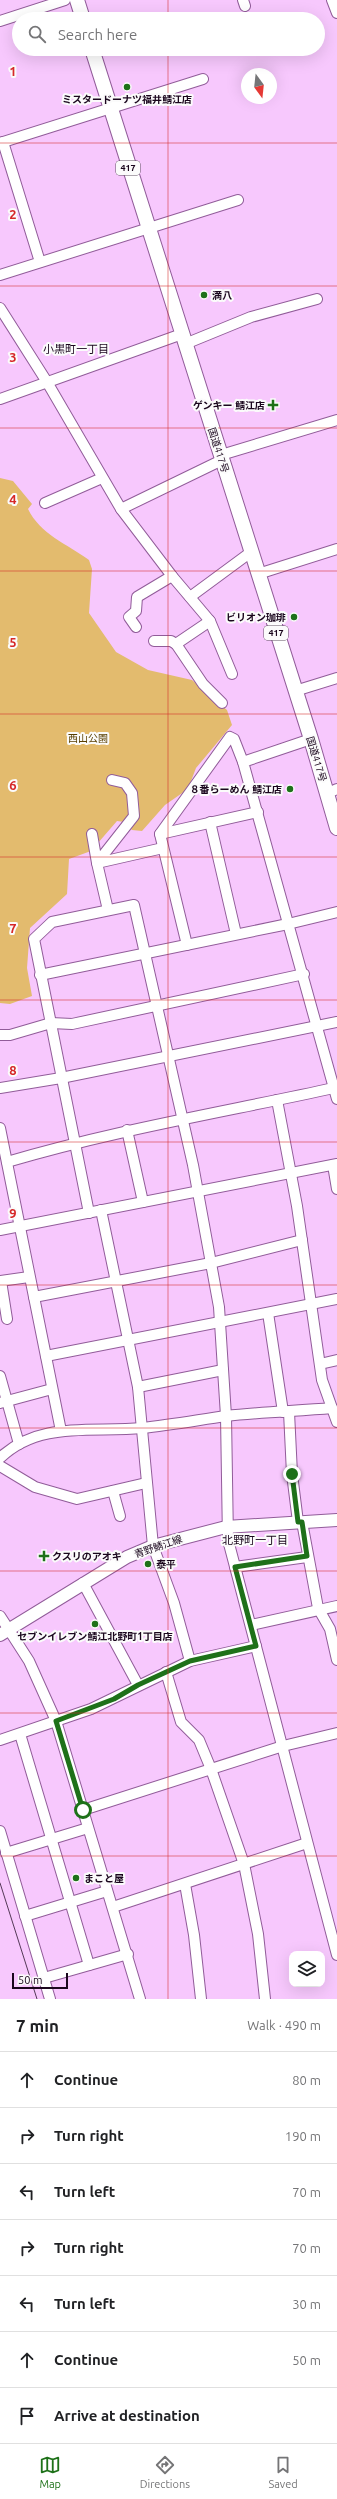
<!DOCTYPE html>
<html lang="en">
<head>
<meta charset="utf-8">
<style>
  body { margin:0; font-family:Ubuntu,"Noto Sans JP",sans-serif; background:#f2f2f2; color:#202124 }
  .controls { position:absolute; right:12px; bottom:12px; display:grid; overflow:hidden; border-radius:8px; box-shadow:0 4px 16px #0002 }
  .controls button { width:36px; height:36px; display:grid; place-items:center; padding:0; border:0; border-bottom:1px solid #e0e0e0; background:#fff; color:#202124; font:20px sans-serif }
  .compass { position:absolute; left:241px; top:68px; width:36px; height:36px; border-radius:50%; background:#fff; box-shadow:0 4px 16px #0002; rotate:165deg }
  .scale { position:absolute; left:12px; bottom:10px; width:56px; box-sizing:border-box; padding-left:4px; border:2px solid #1a061d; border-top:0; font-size:11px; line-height:14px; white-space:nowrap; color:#1a061d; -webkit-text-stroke:3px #fbfbfb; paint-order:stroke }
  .stop { position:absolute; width:12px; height:12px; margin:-9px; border:3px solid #1e7119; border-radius:50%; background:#fff }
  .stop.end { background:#1e7119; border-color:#fff; box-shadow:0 1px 4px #0008 }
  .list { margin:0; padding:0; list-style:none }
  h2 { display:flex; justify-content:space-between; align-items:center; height:52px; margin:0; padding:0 16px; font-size:17px }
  h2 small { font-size:13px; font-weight:400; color:#757577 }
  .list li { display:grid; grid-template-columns:26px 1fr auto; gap:12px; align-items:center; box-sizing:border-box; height:56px; padding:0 16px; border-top:1px solid #e0e0e0 }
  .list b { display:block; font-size:15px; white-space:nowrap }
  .list em { font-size:13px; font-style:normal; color:#757577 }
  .icon { flex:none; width:22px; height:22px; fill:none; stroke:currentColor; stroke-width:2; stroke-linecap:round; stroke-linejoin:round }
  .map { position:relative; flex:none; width:337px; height:1999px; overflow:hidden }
  .search { position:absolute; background:#fff; box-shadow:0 4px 16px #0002; left:12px; right:12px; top:12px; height:44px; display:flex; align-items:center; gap:10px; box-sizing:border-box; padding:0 14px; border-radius:22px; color:#757577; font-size:15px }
  .sheet { height:444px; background:#fff }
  nav { display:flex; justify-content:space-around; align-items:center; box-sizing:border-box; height:56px; border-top:1px solid #e0e0e0; background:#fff; font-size:11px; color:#757577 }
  nav a { display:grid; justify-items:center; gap:2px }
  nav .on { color:#1e7119 }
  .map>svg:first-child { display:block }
  .green { fill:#e3bb6e }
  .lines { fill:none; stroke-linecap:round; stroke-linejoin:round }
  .minor-casing { stroke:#915c99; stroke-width:12 }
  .major-casing { stroke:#915c99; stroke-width:14 }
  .highway-casing { stroke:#915c99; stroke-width:16 }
  .minor { stroke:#fff; stroke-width:10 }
  .major { stroke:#fff; stroke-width:12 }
  .highway { stroke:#fff; stroke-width:14 }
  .tram { stroke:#543957; stroke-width:1 }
  .route { stroke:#1e7119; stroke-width:5 }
  .grid { fill:none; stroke:#d62828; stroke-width:1; stroke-opacity:0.55 }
  .poi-dot { fill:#1e7119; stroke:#fbfbfb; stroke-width:1.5 }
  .labels { text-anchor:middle; stroke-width:4; stroke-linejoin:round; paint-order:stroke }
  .shield { fill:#fbfbfb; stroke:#5e5060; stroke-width:1 }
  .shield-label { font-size:9px; font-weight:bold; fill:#1a061d }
  .poi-label { font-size:10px; font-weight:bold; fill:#1a061d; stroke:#fbfbfb; text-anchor:start }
  .street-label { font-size:10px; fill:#1a061d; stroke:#fbfbfb }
  .park-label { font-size:10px; fill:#593f00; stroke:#fbfbfb }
  .neighbourhood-label { font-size:11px; fill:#1a061d; stroke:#fbfbfb }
  .grid-label { font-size:13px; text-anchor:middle; font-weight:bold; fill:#d62828; stroke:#fbfbfb; stroke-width:4; stroke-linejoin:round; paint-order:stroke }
</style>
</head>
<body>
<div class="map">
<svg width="337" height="1999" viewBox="0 0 337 1999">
  <rect width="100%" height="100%" fill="#f7c8fd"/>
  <path class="green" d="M0,478L13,481L32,504L28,509C40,534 67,544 89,560L92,569L89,613L116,652L148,670L192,680L227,710L232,725L196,768L188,789L165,805L142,831L132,830L124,822L117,821L91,851L69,859L67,894L30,928L27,968L32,996L10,1004L0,1003Z"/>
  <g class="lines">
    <defs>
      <g id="minor">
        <path d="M243,0L245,6"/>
        <path d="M332,0L337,13"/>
        <path d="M0,21L65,0"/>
        <path d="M3,142L40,262"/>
        <path d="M0,143L203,79"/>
        <path d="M0,275L238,200"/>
        <path d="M0,308L47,382L121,509L172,576L210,621L232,674"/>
        <path d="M185,344L251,317L317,299"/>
        <path d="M0,399L182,334"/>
        <path d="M221,455L337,420"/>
        <path d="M45,503L102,478"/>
        <path d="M121,509L222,460"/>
        <path d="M258,574L337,549"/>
        <path d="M190,597L251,552"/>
        <path d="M210,621L176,644L203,684L222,703"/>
        <path d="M136,627L129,617L136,611L137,597L172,576"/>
        <path d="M154,641H171L176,644"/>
        <path d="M295,691L337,678"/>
        <path d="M311,739L243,762L337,1099"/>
        <path d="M328,793L337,789"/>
        <path d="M210,822L236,934"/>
        <path d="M92,834L97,863L134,816L132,793L125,783L112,780"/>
        <path d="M160,834L230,737L234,739L243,762"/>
        <path d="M108,910L97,863L163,848"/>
        <path d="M187,945L160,834L258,812"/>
        <path d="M40,975L288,924L337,912"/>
        <path d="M0,1035H10L51,1023L72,1024L304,974"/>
        <path d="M0,1088L61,1078L337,1022"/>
        <path d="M277,1100L297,1206L322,1380L337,1422"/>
        <path d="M0,1128L61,1431"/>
        <path d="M127,1130L143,1202"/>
        <path d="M7,1162C115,1130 224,1112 334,1088"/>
        <path d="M333,1165L337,1189"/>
        <path d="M101,1210L138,1387L153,1546L174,1603L190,1661"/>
        <path d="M89,1213L34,939L52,922L134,905L193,1165L219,1307L226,1416L228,1540L337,1955"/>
        <path d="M0,1230L337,1164"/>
        <path d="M0,1281L29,1277"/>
        <path d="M1,1281L7,1319"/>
        <path d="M34,1297L211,1263L302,1240"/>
        <path d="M268,1313L283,1412"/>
        <path d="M46,1356L337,1299"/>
        <path d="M320,1364L337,1360"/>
        <path d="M0,1376L19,1444"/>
        <path d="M138,1387L223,1370"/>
        <path d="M0,1403L52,1389"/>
        <path d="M289,1412L292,1474L298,1522"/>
        <path d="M0,1458C39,1420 94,1433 142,1428C170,1425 198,1420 226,1416C261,1412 297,1411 332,1408"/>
        <path d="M0,1466L35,1487L77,1499L146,1483"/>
        <path d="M113,1491L120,1516"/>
        <path d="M302,1522L318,1608L330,1629L337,1660"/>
        <path d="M235,1567L307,1557"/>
        <path d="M83,1583L138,1685"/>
        <path d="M0,1616L29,1661L56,1721L140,1999"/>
        <path d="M251,1625L337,1606"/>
        <path d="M166,1672L181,1722L199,1740L211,1769L244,1864L258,1934L265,1999"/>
        <path d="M20,1734L89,1965"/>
        <path d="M0,1740L91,1709L190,1661L256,1646"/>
        <path d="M83,1810L283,1746L337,1733"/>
        <path d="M0,1831L50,1999"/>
        <path d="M6,1853L88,1828"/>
        <path d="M185,1884L194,1935L201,1999"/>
        <path d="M113,1907L307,1843"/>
        <path d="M25,1916L107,1891"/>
        <path d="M44,1978L128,1954"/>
      </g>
      <path id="major" d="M0,1635L127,1557L153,1546L226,1527L337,1520"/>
      <g id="highway">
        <path d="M77,0L83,19"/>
        <path d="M92,49L311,739L337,828"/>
      </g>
    </defs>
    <use href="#minor" class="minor-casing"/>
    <use href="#major" class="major-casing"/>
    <use href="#highway" class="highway-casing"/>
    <use href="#minor" class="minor"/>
    <use href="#major" class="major"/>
    <use href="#highway" class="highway"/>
    <path class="tram" d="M0,1883L37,1999"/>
  </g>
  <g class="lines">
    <path class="route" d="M83,1810L56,1721L114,1699L138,1685L190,1661L256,1646L235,1567L307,1556L302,1522H298L292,1474"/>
  </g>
  <path class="grid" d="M168,0V19M168,49V1999M0,143H337M0,286H337M0,428H337M0,571H337M0,714H337M0,857H337M0,1000H337M0,1142H337M0,1285H337M0,1428H337M0,1571H337M0,1713H337M0,1856H337"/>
  <g class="poi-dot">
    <circle cx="127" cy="87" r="4"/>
    <circle cx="204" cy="295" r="4"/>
    <path d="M271 399h4v4h4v4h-4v4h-4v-4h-4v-4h4z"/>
    <circle cx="294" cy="617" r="4"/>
    <circle cx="290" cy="789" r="4"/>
    <path d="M42 1550h4v4h4v4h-4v4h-4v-4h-4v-4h4z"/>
    <circle cx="148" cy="1564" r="4"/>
    <circle cx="95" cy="1624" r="4"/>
    <circle cx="76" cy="1878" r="4"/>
  </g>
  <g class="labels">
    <g class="shield">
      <rect x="116" y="161" width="24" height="14" rx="3"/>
      <rect x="264" y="626" width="24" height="14" rx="3"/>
    </g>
    <g class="shield-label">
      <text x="128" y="171">417</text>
      <text x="276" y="636">417</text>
    </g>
    <g class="poi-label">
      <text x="127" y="103" text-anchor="middle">ミスタードーナツ福井鯖江店</text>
      <text x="212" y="299">満八</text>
      <text x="265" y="409" text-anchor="end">ゲンキー 鯖江店</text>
      <text x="286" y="621" text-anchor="end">ビリオン珈琲</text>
      <text x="282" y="793" text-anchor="end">８番らーめん 鯖江店</text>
      <text x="52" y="1560">クスリのアオキ</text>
      <text x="156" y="1568">泰平</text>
      <text x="95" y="1640" text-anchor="middle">セブンイレブン鯖江北野町1丁目店</text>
      <text x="84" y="1882">まこと屋</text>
    </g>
    <g class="street-label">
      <text transform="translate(219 450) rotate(72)" y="4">国道417号</text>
      <text transform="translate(317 759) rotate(73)" y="4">国道417号</text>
      <text transform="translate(158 1546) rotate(-19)" y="4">青野鯖江線</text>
    </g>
    <g class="park-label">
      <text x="88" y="742">西山公園</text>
    </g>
    <g class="neighbourhood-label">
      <text x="76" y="353">小黒町一丁目</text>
      <text x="255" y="1544">北野町一丁目</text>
    </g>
  </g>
  <g class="grid-label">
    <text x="13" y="76">1</text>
    <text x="13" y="219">2</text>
    <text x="13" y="362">3</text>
    <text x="13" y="504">4</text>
    <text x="13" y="647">5</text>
    <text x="13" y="790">6</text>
    <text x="13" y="933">7</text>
    <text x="13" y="1075">8</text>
    <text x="13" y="1218">9</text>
  </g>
</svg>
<div class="controls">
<button><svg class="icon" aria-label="layers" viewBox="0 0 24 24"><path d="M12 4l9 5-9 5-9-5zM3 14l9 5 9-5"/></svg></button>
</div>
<svg class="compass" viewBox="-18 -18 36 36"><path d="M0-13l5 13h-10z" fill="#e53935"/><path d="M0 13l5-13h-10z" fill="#757577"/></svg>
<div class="scale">50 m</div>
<div class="stop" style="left:83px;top:1810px"></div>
<div class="stop end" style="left:292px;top:1474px"></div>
<div class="search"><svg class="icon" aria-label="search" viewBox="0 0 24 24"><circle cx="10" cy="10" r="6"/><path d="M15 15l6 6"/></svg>Search here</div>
</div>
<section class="sheet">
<h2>7 min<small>Walk · 490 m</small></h2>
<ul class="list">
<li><svg class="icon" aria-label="ahead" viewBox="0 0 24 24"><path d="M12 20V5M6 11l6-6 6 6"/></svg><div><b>Continue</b></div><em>80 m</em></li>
<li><svg class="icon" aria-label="right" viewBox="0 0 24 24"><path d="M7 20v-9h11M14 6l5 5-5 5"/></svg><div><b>Turn right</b></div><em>190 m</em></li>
<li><svg class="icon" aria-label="left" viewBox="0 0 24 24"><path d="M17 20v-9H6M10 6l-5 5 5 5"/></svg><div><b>Turn left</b></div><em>70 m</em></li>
<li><svg class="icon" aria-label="right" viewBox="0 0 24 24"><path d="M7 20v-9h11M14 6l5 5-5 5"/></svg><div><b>Turn right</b></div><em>70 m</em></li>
<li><svg class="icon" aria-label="left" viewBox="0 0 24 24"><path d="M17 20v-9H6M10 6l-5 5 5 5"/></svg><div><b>Turn left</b></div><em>30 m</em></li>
<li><svg class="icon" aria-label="ahead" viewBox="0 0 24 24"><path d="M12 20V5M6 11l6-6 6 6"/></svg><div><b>Continue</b></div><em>50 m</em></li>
<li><svg class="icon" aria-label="arrive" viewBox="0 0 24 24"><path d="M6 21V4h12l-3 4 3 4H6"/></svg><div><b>Arrive at destination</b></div></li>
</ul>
</section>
<nav>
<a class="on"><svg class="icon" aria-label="map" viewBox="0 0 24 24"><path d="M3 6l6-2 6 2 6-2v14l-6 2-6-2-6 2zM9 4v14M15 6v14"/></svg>Map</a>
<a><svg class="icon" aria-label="directions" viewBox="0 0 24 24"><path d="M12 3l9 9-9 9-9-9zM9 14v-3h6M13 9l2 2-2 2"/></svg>Directions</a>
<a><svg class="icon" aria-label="saved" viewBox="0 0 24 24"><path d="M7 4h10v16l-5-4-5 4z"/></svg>Saved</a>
</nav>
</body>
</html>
